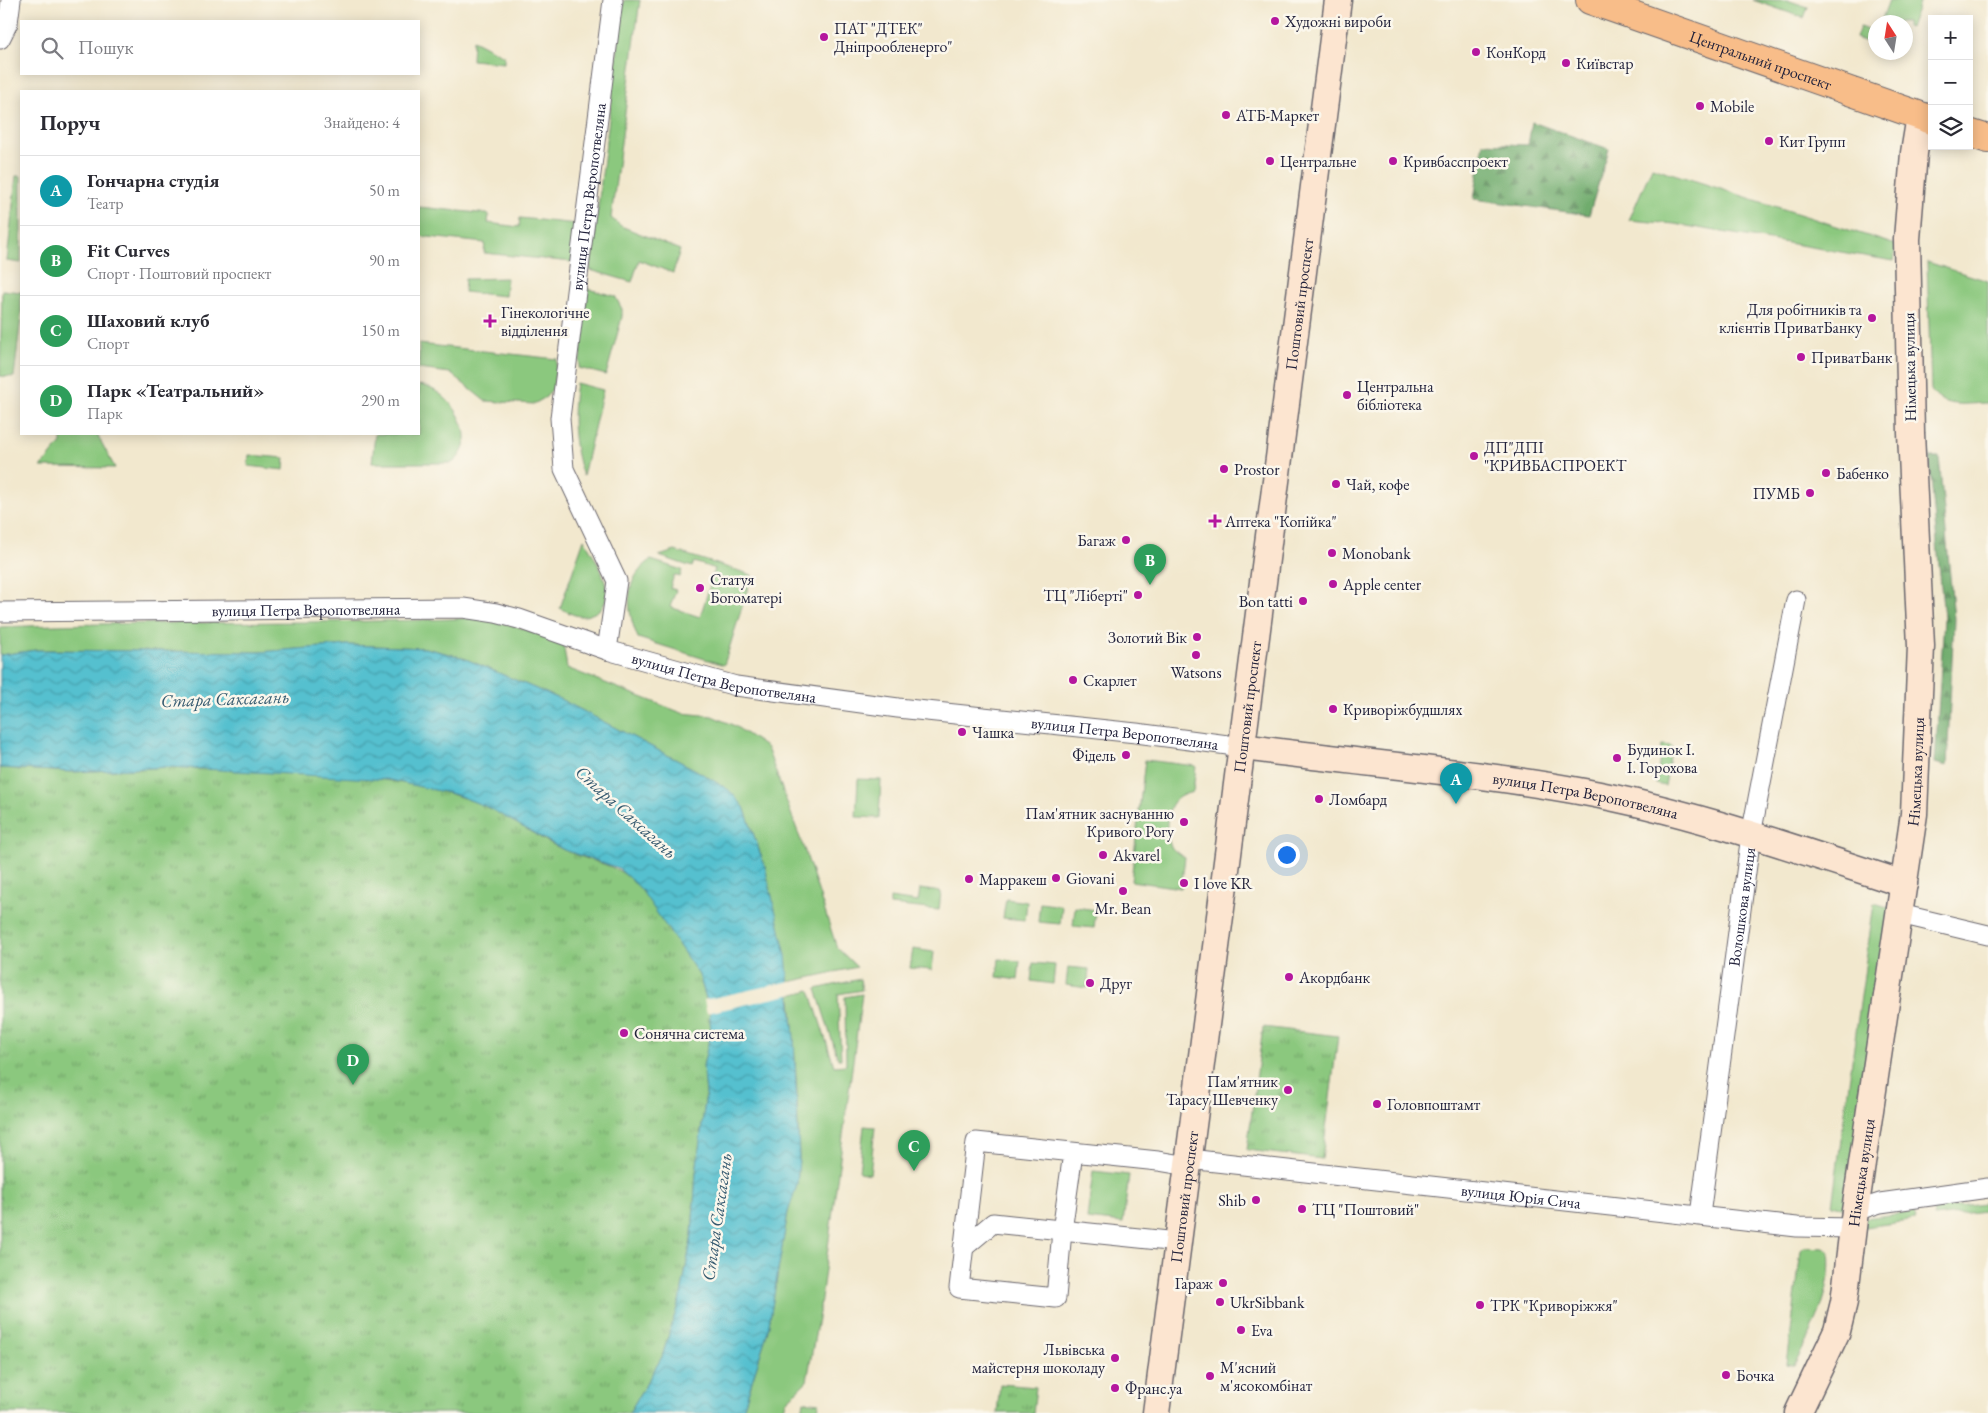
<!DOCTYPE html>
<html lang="uk">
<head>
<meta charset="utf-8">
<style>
  body { margin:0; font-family:"EB Garamond",serif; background:#f2f2f3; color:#2b2b33 }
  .controls { position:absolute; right:15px; top:15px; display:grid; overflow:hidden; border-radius:0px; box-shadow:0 2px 12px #0003 }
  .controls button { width:45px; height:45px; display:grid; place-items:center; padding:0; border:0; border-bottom:1px solid #e1e1e2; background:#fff; color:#2b2b33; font:25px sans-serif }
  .compass { position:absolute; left:1868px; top:15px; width:45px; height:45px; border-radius:50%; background:#fff; box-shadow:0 2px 12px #0003; rotate:348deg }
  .you { position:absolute; left:1286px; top:854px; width:18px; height:18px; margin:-12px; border:4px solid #fff; border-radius:50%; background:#1a73e8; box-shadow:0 0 0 8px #1a73e833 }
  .badge { display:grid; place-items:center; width:32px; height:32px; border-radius:50%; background:#1a73e8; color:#fff; font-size:16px; font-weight:700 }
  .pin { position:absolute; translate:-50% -41px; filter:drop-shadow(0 1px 2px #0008) }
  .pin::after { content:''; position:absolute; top:26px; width:18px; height:15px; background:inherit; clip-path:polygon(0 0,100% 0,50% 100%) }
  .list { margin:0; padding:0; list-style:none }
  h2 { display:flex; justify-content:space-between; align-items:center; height:65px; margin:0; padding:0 20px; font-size:21px }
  h2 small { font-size:16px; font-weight:400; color:#7c7c81 }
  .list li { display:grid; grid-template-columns:32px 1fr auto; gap:15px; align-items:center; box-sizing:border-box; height:70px; padding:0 20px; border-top:1px solid #e1e1e2 }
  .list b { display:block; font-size:19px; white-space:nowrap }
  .list p { margin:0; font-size:16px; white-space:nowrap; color:#7c7c81 }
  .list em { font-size:16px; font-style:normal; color:#7c7c81 }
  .icon { flex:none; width:28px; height:28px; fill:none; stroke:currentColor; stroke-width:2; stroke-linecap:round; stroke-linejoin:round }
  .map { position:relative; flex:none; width:1988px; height:1413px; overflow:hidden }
  .search { position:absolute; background:#fff; box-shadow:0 2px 12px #0003; left:20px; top:20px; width:400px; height:55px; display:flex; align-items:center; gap:12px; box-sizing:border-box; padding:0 18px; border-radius:0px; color:#7c7c81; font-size:19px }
  .panel { position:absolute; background:#fff; box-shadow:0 2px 12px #0003; left:20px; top:90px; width:400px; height:345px; border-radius:0px }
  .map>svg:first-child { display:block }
  .grass { fill:#8bc87e; stroke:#56755c }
  .forest { fill:url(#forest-firs); stroke:#496754 }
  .park { fill:url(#park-tufts); stroke:#56755c }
  .water { fill:url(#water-waves); stroke:#3c7185 }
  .pier { fill:#f2e8ce }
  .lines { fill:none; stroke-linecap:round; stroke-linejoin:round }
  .street-casing { stroke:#6b676e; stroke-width:21 }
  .secondary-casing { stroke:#6b676e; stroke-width:29 }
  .primary-casing { stroke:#6b676e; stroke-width:30 }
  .street { stroke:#fff; stroke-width:19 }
  .secondary { stroke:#fce5d0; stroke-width:26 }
  .primary { stroke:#f8bd89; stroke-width:28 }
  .poi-dot { fill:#b5179e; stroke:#fbf7ec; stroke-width:2 }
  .labels { text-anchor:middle; stroke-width:5; stroke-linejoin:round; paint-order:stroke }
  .poi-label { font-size:16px; fill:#22223b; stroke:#fbf7ec; text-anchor:start }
  .street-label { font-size:16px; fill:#22223b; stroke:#fbf7ec }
  .water-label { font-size:18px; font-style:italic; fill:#34596f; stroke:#fbf7ec }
</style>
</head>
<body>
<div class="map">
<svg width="1988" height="1413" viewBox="0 0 1988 1413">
  <defs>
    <pattern id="forest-firs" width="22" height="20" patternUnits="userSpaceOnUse" patternTransform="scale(1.25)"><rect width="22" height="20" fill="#70ac6d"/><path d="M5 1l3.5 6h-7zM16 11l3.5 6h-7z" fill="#5c8c5b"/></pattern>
    <pattern id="park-tufts" width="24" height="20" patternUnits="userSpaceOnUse" patternTransform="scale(1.25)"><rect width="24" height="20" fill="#8bc87e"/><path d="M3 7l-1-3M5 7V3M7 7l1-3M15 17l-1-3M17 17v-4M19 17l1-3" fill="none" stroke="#71a268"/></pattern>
    <pattern id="water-waves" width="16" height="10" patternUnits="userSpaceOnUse" patternTransform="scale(1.25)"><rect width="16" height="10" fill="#55c0cf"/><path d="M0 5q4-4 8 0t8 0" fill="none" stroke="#469ca9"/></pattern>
  </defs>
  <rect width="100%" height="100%" fill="#fbf7ec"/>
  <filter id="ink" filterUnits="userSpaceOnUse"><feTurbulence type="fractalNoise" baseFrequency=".02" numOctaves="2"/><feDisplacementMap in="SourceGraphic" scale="10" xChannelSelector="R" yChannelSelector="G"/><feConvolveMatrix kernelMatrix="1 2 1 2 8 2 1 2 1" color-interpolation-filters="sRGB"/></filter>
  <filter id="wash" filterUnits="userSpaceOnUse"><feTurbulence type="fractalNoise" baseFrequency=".0096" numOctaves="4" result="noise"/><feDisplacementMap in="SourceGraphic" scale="20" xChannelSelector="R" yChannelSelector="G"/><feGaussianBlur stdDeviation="1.12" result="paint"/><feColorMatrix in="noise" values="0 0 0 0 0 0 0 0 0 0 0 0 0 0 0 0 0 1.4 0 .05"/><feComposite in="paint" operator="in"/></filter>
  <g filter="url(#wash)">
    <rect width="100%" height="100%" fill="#f2e8ce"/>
    <g class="grass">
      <path d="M624,0H640L611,218L621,226L680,250L673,273L639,260L632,282L590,270Z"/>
      <path d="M1753,0H1787L1808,7L1804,18Z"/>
      <path d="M1889,0H1920L1910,28L1906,27V22H1892L1882,19Z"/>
      <path d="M1860,27L1875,33V45L1856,38Z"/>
      <path d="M473,40L504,56V63L472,60Z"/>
      <path d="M1652,167L1896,245L1894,261L1675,224L1629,220Z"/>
      <path d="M16,176H21V263L7,261Z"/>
      <path d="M419,207L489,214L488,223L519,227L520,218L577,224L572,262L484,253L485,243L419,236Z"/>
      <path d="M1927,262L1988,281V403C1969,403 1942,410 1931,390Z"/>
      <path d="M507,278L505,296L464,292L465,279Z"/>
      <path d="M588,289L615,296L622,309V317L606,375L579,368Z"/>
      <path d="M2,290L21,292V317L14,377L0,376Z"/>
      <path d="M419,344L557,359L553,388L546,397L534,404L485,401L450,373L419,369Z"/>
      <path d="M576,383L603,390L583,476C572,445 571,416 576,383Z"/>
      <path d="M419,385C451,389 484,440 452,463H372L375,434H419Z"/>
      <path d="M61,434H97L115,468L41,467L61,443Z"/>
      <path d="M249,455L285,458L284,470L248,466Z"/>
      <path d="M584,539C594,557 622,597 596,612C581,620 573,615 560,608Z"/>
      <path d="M675,551L752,575L724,665L638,638C626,610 623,579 651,560L682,570L680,577L674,575L670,588L676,590L670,607L700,617L715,569L694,562L692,567L659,556Z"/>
      <path d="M478,618L512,625L563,642L567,668L682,713L712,716L735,726L767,748L807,857L837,948L857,967L789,982L765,867L744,807L728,790L696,770L560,699L461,657L425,648L347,645L259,652L36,650L0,655V627C159,620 319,625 478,618Z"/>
      <path d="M1662,745L1672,746L1665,786L1656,784Z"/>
      <path d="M1145,760L1196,766L1193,792C1185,794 1178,796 1173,803C1165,813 1165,838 1172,848C1175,852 1181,855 1185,857L1181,888L1131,881Z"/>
      <path d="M858,779L881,780L879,818L856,817Z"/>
      <path d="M920,889L941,892L939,910L890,905V898L918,902Z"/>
      <path d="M1006,899L1027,902L1025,920L1003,918Z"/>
      <path d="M1040,903L1062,906L1060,924L1038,922Z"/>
      <path d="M1874,903L1891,908L1846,1208L1832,1205Z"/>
      <path d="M1075,907L1096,910L1094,928L1073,926Z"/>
      <path d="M913,949L934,952L932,970L910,968Z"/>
      <path d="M999,959L1020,961L1018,980L997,977Z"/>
      <path d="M1033,963L1055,965L1053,984L1031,981Z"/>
      <path d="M1068,967L1089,969L1087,988L1066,985Z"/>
      <path d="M860,979L862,990L838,994L841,1059H838L816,989Z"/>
      <path d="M810,990L834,1066L846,1065L845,997L862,994L820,1307L807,1381L786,1401L783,1413H742L768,1330L788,1212L797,1185L799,1158L797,1092L791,995Z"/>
      <path d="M864,1126L875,1127L870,1174L859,1172Z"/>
      <path d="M1093,1171L1129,1175L1123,1223L1087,1219Z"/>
      <path d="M1984,1203L1985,1211L1934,1217L1933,1209Z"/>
      <path d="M1914,1212L1916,1220L1865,1227L1864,1218Z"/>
      <path d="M1804,1247L1824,1248L1829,1251C1834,1291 1812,1331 1794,1366L1787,1365L1801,1250Z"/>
      <path d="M804,1401L819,1403L818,1413H802Z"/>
    </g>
    <g class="forest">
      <path d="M1532,122L1609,149L1589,215L1474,199L1483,143L1528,145Z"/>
      <path d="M1929,457H1939L1954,619L1947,766L1935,763L1944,618Z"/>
    </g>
    <g class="park">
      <path d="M170,767C265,772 376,768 467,799C502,810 531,835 564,850C600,866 622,862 647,897L699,975L709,1008L711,1031L703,1066L706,1092L696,1173L692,1235L681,1295L662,1357L629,1413H0V768L73,772Z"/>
      <path d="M1263,1027L1338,1036L1322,1159L1247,1150Z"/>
      <path d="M1000,1384L1036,1387L1033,1413H997Z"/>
    </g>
    <path class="water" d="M347,645L425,648L461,657L560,699L696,770L729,790L744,807L765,867L786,955L794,1037L799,1158L797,1185L788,1212L768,1330L742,1413H629L662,1357L681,1295L692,1235L696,1173L706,1093L703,1066L711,1031L709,1008L699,975L640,888L618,868L564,850L487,807L457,795L389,780L170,767L73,772L0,768V655L36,650L259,652Z"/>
    <path class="pier" d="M791,981L793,994L707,1013L704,1000Z"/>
  </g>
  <g filter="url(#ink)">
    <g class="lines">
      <defs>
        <g id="street">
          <path d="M0,39L8,23L11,0"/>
          <path id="s1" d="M0,612L463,608L496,613L519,619L607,650L736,686L898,708L1136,733L1243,747"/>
          <path id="s2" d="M607,650L617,581L564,469L560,418L613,0"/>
          <path d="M1900,914L1988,935"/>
          <path d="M1073,1153L1062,1231L1056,1298L959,1288L976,1142L1158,1161L1188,1166"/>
          <path id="s3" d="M1189,1159L1797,1227L1853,1228"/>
          <path d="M1855,1211L1880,1203L1988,1188"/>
          <path id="s4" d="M1700,1215L1751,835L1796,600"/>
          <path d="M963,1248L993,1223L1178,1242"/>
        </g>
        <g id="secondary">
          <path id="s5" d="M1243,747C1356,763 1471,771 1584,792C1693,812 1799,850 1904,884"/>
          <path id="s6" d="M1156,1413L1338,0"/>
          <path id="s7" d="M1798,1413L1837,1331L1844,1302L1855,1211L1914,814L1921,646L1911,433L1907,239L1914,153L1920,116"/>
        </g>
        <g id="primary">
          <path id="s8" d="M1590,0L1932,120"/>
          <path d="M1969,133L1988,139"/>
        </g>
      </defs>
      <use href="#street" class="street-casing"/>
      <use href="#secondary" class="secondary-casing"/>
      <use href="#primary" class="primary-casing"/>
      <use href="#street" class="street"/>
      <use href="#secondary" class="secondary"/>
      <use href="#primary" class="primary"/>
    </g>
  </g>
  <g class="poi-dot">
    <circle cx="1275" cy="21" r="5"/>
    <circle cx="824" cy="37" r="5"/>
    <circle cx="1476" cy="52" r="5"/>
    <circle cx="1566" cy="63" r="5"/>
    <circle cx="1700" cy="106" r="5"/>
    <circle cx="1226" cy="115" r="5"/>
    <circle cx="1769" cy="141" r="5"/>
    <circle cx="1270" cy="161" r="5"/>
    <circle cx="1393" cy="161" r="5"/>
    <circle cx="1872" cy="318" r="5"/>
    <path d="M487.5 313.5h5v5h5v5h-5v5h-5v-5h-5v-5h5z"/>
    <circle cx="1801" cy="357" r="5"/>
    <circle cx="1347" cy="395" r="5"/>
    <circle cx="1474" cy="456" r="5"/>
    <circle cx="1224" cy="469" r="5"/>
    <circle cx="1826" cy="473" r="5"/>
    <circle cx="1336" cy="484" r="5"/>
    <circle cx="1810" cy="493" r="5"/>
    <path d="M1212.5 513.5h5v5h5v5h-5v5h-5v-5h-5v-5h5z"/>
    <circle cx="1126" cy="540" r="5"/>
    <circle cx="1332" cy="553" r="5"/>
    <circle cx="1333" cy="584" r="5"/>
    <circle cx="700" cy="588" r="5"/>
    <circle cx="1138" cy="595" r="5"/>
    <circle cx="1303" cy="601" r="5"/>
    <circle cx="1197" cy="637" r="5"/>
    <circle cx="1196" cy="655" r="5"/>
    <circle cx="1073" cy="680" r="5"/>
    <circle cx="1333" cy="709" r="5"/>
    <circle cx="962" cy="732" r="5"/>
    <circle cx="1126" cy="755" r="5"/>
    <circle cx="1617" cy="758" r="5"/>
    <circle cx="1319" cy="799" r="5"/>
    <circle cx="1184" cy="822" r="5"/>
    <circle cx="1103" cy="855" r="5"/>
    <circle cx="1056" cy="878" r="5"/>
    <circle cx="969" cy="879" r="5"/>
    <circle cx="1184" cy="883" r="5"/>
    <circle cx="1123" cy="891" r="5"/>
    <circle cx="1289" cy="977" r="5"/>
    <circle cx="1090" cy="983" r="5"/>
    <circle cx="624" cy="1033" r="5"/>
    <circle cx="1288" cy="1090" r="5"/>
    <circle cx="1377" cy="1104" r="5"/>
    <circle cx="1256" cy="1200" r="5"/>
    <circle cx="1302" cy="1209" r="5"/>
    <circle cx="1223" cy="1283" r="5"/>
    <circle cx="1220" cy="1302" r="5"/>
    <circle cx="1480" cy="1305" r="5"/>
    <circle cx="1241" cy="1330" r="5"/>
    <circle cx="1115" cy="1358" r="5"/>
    <circle cx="1726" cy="1375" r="5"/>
    <circle cx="1210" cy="1376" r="5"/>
    <circle cx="1115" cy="1388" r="5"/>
  </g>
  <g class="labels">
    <g class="poi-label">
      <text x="1285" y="27">Художнi вироби</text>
      <text x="834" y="34">ПАТ "ДТЕК"<tspan x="834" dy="18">Дніпрообленерго"</tspan></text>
      <text x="1486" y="58">КонКорд</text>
      <text x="1576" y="69">Київстар</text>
      <text x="1710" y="112">Mobile</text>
      <text x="1236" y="121">АТБ-Маркет</text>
      <text x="1779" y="147">Кит Групп</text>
      <text x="1280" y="167">Центральне</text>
      <text x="1403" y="167">Кривбасспроект</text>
      <text x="1862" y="315" text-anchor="end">Для робітників та<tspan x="1862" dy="18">клієнтів ПриватБанку</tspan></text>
      <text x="501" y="318">Гінекологічне<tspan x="501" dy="18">відділення</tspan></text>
      <text x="1811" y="363">ПриватБанк</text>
      <text x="1357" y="392">Центральна<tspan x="1357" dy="18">бібліотека</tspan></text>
      <text x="1484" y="453">ДП"ДПІ<tspan x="1484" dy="18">"КРИВБАСПРОЕКТ</tspan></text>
      <text x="1234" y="475">Prostor</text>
      <text x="1836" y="479">Бабенко</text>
      <text x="1346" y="490">Чай, кофе</text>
      <text x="1800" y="499" text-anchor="end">ПУМБ</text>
      <text x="1225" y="527">Аптека "Копійка"</text>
      <text x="1116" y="546" text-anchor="end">Багаж</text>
      <text x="1342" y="559">Monobank</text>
      <text x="710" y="585">Статуя<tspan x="710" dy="18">Богоматері</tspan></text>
      <text x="1343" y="590">Apple center</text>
      <text x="1128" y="601" text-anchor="end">ТЦ "Ліберті"</text>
      <text x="1293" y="607" text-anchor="end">Bon tatti</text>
      <text x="1187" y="643" text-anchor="end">Золотий Вік</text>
      <text x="1196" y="678" text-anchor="middle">Watsons</text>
      <text x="1083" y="686">Скарлет</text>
      <text x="1343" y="715">Криворіжбудшлях</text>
      <text x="972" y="738">Чашка</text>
      <text x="1627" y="755">Будинок І.<tspan x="1627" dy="18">І. Горохова</tspan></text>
      <text x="1116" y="761" text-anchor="end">Фідель</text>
      <text x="1329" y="805">Ломбард</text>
      <text x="1174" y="819" text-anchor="end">Пам'ятник заснуванню<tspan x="1174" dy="18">Кривого Рогу</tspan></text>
      <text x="1113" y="861">Akvarel</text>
      <text x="1066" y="884">Giovani</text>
      <text x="979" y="885">Марракеш</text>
      <text x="1194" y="889">I love KR</text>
      <text x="1123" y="914" text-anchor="middle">Mr. Bean</text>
      <text x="1299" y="983">Акордбанк</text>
      <text x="1100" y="989">Друг</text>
      <text x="634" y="1039">Сонячна система</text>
      <text x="1278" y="1087" text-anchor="end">Пам'ятник<tspan x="1278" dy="18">Тарасу Шевченку</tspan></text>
      <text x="1387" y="1110">Головпоштамт</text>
      <text x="1246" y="1206" text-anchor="end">Shib</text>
      <text x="1312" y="1215">ТЦ "Поштовий"</text>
      <text x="1213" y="1289" text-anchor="end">Гараж</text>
      <text x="1230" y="1308">UkrSibbank</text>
      <text x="1490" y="1311">ТРК "Криворіжжя"</text>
      <text x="1251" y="1336">Eva</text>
      <text x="1105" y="1355" text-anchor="end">Львівська<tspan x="1105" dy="18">майстерня шоколаду</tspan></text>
      <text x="1220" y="1373">М'ясний<tspan x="1220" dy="18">м'ясокомбінат</tspan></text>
      <text x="1736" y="1381">Бочка</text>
      <text x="1125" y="1394">Франс.уа</text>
    </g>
    <g class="street-label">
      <text dy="6" stroke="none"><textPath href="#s8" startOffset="181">Центральний проспект</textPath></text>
      <text dy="6" stroke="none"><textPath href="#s2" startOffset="468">вулиця Петра Веропотвеляна</textPath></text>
      <text dy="6" stroke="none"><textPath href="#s6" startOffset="1118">Поштовий проспект</textPath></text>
      <text transform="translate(1909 367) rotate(-91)" y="6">Німецька вулиця</text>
      <text dy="6" stroke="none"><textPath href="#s1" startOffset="306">вулиця Петра Веропотвеляна</textPath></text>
      <text dy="6" stroke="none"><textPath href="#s1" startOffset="734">вулиця Петра Веропотвеляна</textPath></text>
      <text dy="6" stroke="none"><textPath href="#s6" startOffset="712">Поштовий проспект</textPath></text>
      <text dy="6" stroke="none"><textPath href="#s1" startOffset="1139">вулиця Петра Веропотвеляна</textPath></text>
      <text dy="6" stroke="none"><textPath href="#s7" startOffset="656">Німецька вулиця</textPath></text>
      <text dy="6" stroke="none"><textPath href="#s5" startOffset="346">вулиця Петра Веропотвеляна</textPath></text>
      <text dy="6" stroke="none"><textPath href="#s4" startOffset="311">Волошкова вулиця</textPath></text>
      <text dy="6" stroke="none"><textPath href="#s7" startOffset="251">Німецька вулиця</textPath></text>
      <text dy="6" stroke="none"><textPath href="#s3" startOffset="334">вулиця Юрія Сича</textPath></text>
      <text dy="6" stroke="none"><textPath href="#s6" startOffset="218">Поштовий проспект</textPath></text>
    </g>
    <g class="water-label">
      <text transform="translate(225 699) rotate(-2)" y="6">Стара Саксагань</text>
      <text transform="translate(626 812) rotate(42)" y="6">Стара Саксагань</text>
      <text transform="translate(717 1217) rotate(-82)" y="6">Стара Саксагань</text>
    </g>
  </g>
</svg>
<div class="controls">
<button>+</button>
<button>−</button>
<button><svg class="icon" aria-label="layers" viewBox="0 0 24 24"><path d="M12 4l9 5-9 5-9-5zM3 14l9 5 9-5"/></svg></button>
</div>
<svg class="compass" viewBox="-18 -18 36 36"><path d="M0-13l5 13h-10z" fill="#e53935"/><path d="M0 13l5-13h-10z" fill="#7c7c81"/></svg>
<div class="you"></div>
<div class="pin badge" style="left:1456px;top:804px;background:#0f9aa8">A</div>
<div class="pin badge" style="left:1150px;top:585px;background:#2e9e5b">B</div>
<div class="pin badge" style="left:914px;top:1171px;background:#2e9e5b">C</div>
<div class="pin badge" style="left:353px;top:1085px;background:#2e9e5b">D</div>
<div class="search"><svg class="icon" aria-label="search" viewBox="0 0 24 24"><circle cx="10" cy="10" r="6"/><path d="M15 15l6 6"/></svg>Пошук</div>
<section class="panel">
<h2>Поруч<small>Знайдено: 4</small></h2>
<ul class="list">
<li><span class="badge" style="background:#0f9aa8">A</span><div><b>Гончарна студія</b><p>Театр</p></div><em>50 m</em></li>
<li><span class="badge" style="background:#2e9e5b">B</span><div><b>Fit Curves</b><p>Спорт · Поштовий проспект</p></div><em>90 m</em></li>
<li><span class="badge" style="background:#2e9e5b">C</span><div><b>Шаховий клуб</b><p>Спорт</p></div><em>150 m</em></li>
<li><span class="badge" style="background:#2e9e5b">D</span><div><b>Парк «Театральний»</b><p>Парк</p></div><em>290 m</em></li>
</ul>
</section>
</div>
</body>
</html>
